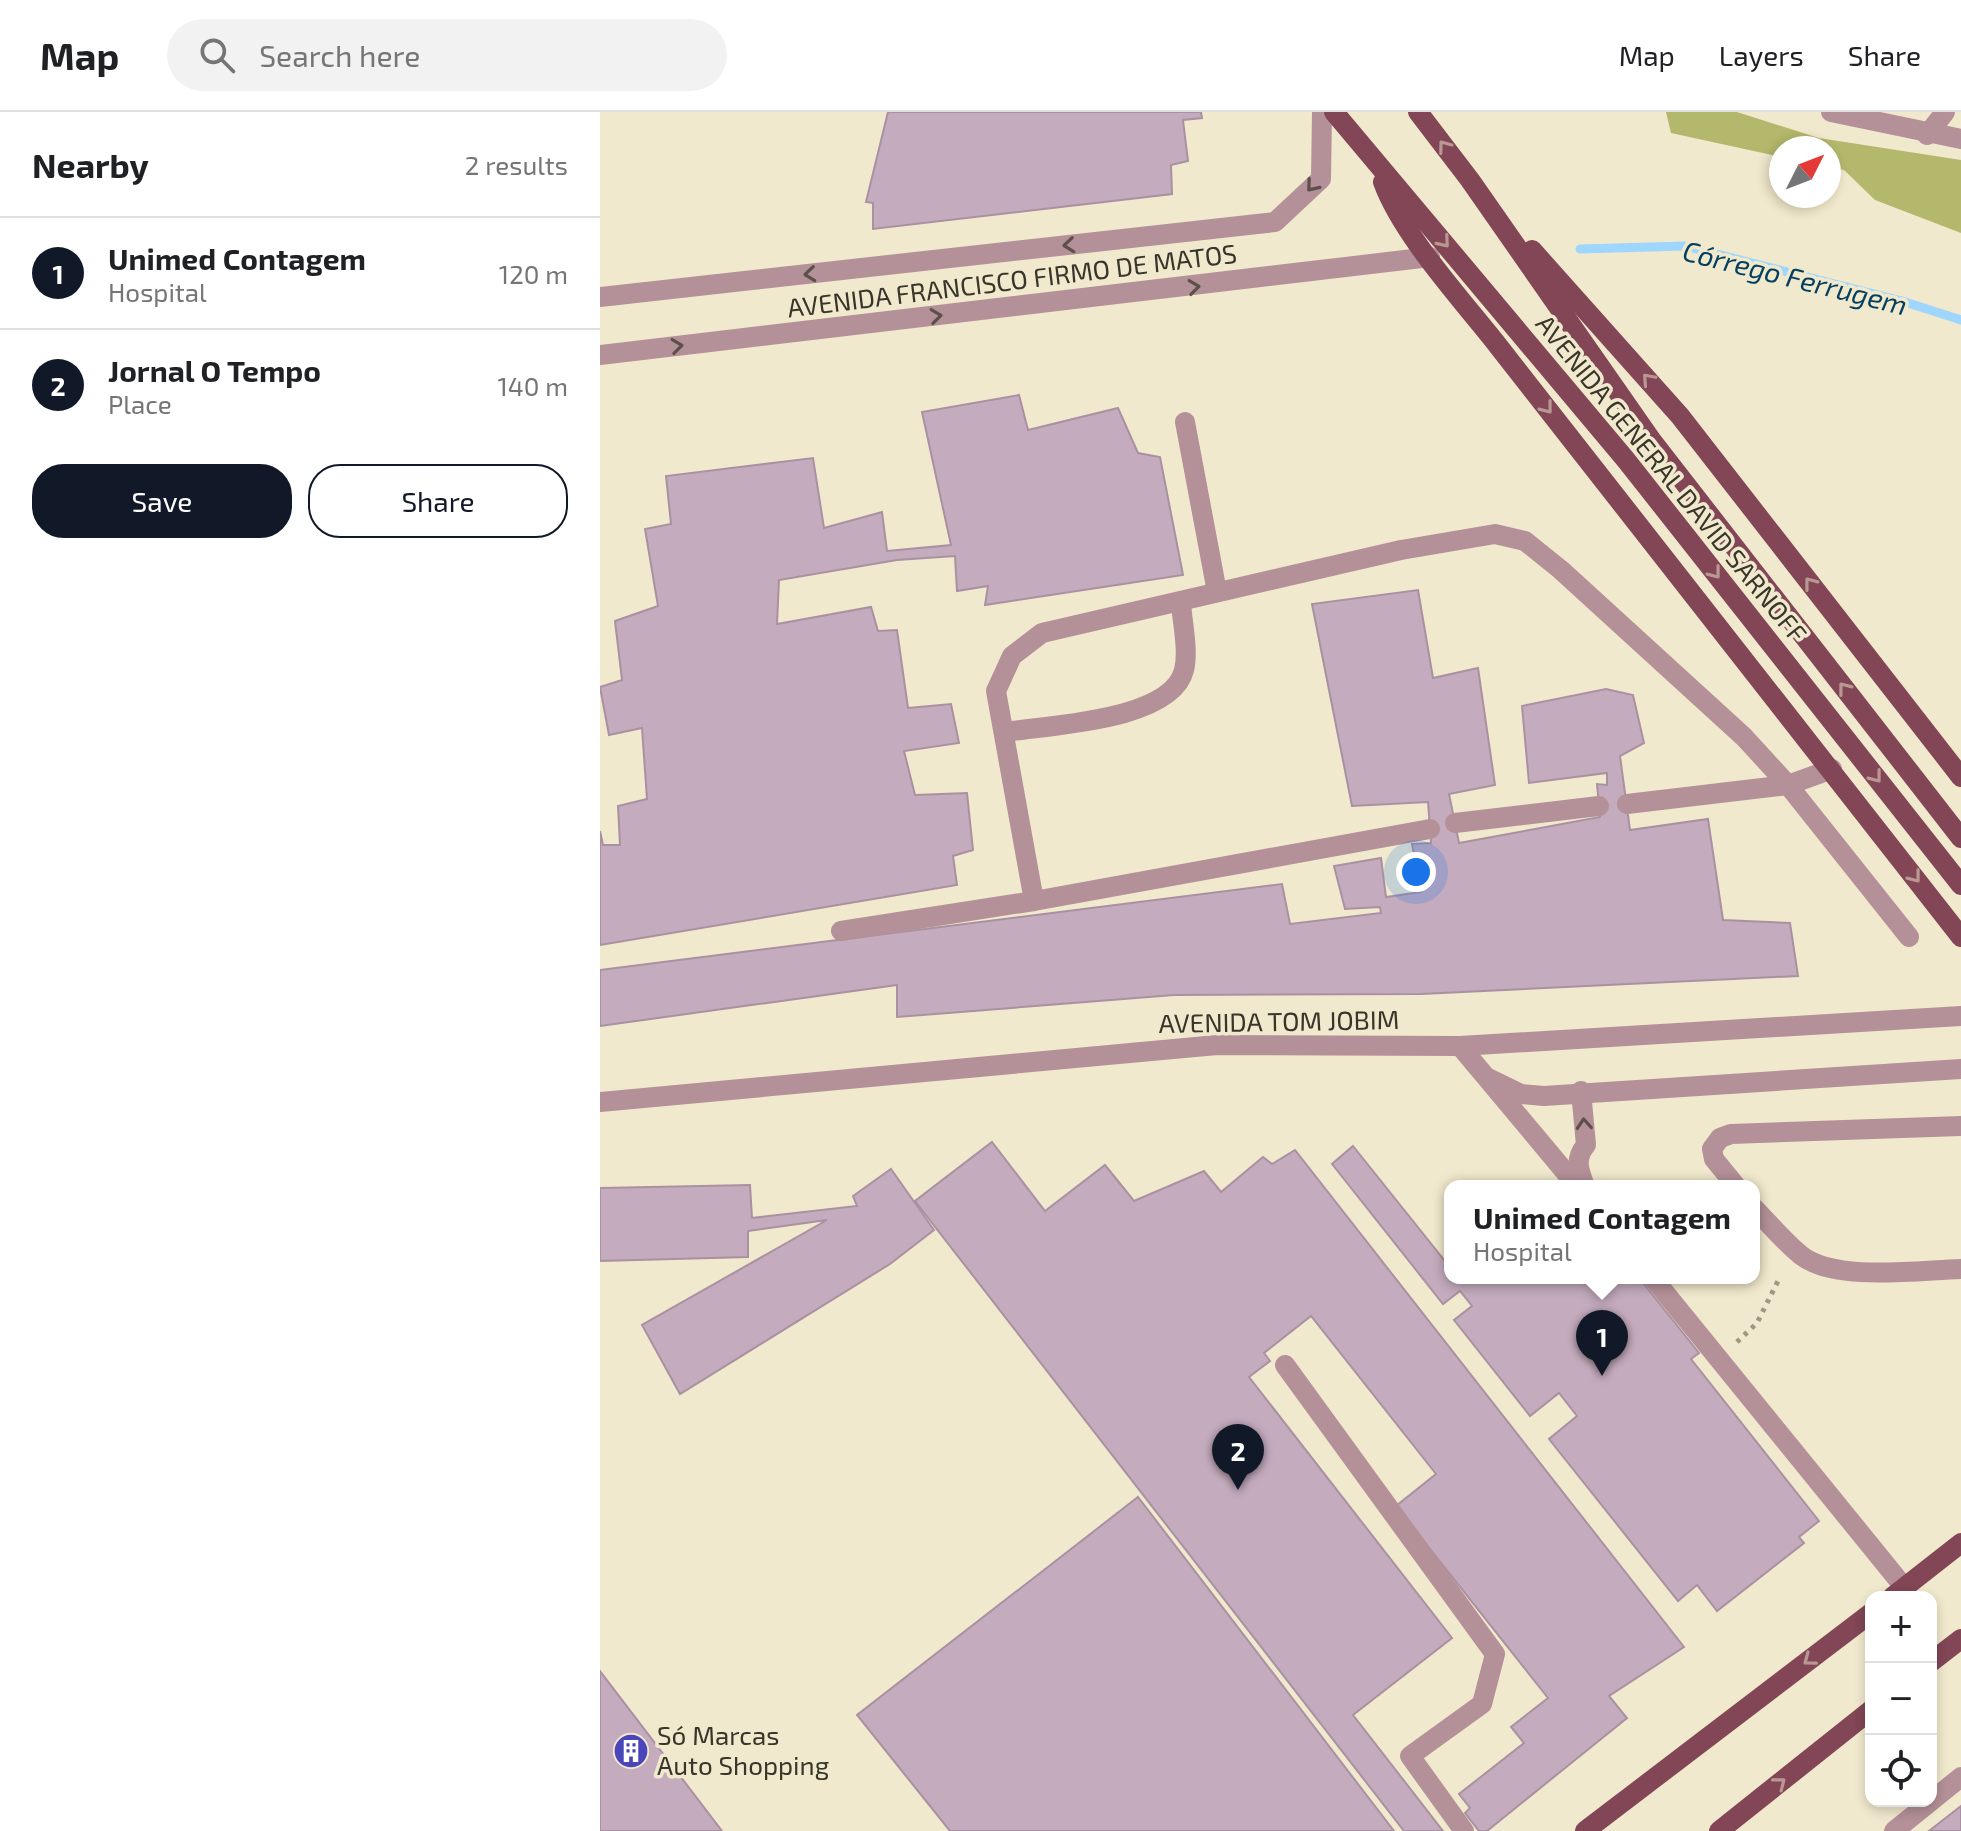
<!DOCTYPE html>
<html lang="en">
<head>
<meta charset="utf-8">
<style>
  body { margin:0; font-family:"Exo 2",sans-serif; background:#f2f2f2; color:#202124 }
  .controls { position:absolute; right:24px; bottom:24px; display:grid; overflow:hidden; border-radius:16px; box-shadow:0 4px 12px #0003 }
  .controls button { width:72px; height:72px; display:grid; place-items:center; padding:0; border:0; border-bottom:2px solid #e0e0e0; background:#fff; color:#202124; font:40px sans-serif }
  .compass { position:absolute; left:1169px; top:24px; width:72px; height:72px; border-radius:50%; background:#fff; box-shadow:0 4px 12px #0003; rotate:48deg }
  .you { position:absolute; left:816px; top:760px; width:28px; height:28px; margin:-20px; border:6px solid #fff; border-radius:50%; background:#1a73e8; box-shadow:0 0 0 12px #1a73e833 }
  .badge { display:grid; place-items:center; width:52px; height:52px; border-radius:50%; background:#111827; color:#fff; font-size:26px; font-weight:700 }
  .pin { position:absolute; translate:-50% -66px; filter:drop-shadow(0 2px 4px #0008) }
  .pin::after { content:''; position:absolute; top:42px; width:28px; height:24px; background:inherit; clip-path:polygon(0 0,100% 0,50% 100%) }
  .popup { position:absolute; left:844px; top:1068px; width:316px; height:104px; box-sizing:border-box; display:grid; place-content:center; border-radius:16px; background:#fff; filter:drop-shadow(0 2px 6px #0005); font-size:26px; white-space:nowrap; color:#757577 }
  .popup b { font-size:30px; color:#202124 }
  .popup::after { content:''; position:absolute; left:50%; top:100%; margin-left:-16px; border:16px solid transparent; border-top-color:#fff }
  .list { margin:0; padding:0; list-style:none }
  h2 { display:flex; justify-content:space-between; align-items:center; height:104px; margin:0; padding:0 32px; font-size:34px }
  h2 small { font-size:26px; font-weight:400; color:#757577 }
  .list li { display:grid; grid-template-columns:52px 1fr auto; gap:24px; align-items:center; box-sizing:border-box; height:112px; padding:0 32px; border-top:2px solid #e0e0e0 }
  .list b { display:block; font-size:30px; white-space:nowrap }
  .list p { margin:0; font-size:26px; white-space:nowrap; color:#757577 }
  .list em { font-size:26px; font-style:normal; color:#757577 }
  .actions { display:flex; gap:16px; padding:24px 32px }
  .actions a { flex:1; padding:18px 0; border:2px solid #111827; border-radius:32px; text-align:center; font-size:28px; color:#111827 }
  .actions .main { background:#111827; color:#fff }
  .icon { flex:none; width:44px; height:44px; fill:none; stroke:currentColor; stroke-width:2; stroke-linecap:round; stroke-linejoin:round }
  .map { position:relative; flex:none; width:1361px; height:1719px; overflow:hidden }
  header { display:flex; align-items:center; gap:48px; box-sizing:border-box; height:112px; padding:0 40px; background:#fff; border-bottom:2px solid #e0e0e0 }
  header strong { font-size:38px }
  nav { display:flex; gap:44px; margin-inline-start:auto; font-size:28px }
  .search { width:560px; height:72px; background:#f2f2f2; display:flex; align-items:center; gap:20px; box-sizing:border-box; padding:0 28px; border-radius:44px; color:#757577; font-size:30px }
  main { display:flex }
  aside { flex:1; background:#fff }
  .map>svg:first-child { display:block }
  .forest { fill:#b4b86c }
  .lines { fill:none; stroke-linecap:round; stroke-linejoin:round }
  .stream { stroke:#9ed6fd; stroke-width:9 }
  .building { fill:#c4abbd; stroke:#a991a2; stroke-width:2 }
  .path { stroke:#9d9783; stroke-width:5; stroke-dasharray:4 6; stroke-linecap:butt }
  .minor { stroke:#b49098; stroke-width:20 }
  .major { stroke:#824656; stroke-width:20 }
  .oneway { stroke:#ba9892 }
  .oneway2 { stroke:#5d504b }
  .labels { text-anchor:middle; stroke-width:7; stroke-linejoin:round; paint-order:stroke }
  .street-label { font-size:26px; fill:#38352a; stroke:#f1e9cd }
  .poi-label { font-size:26px; fill:#38352a; stroke:#f1e9cd; text-anchor:start }
  .water-label { font-size:28px; font-style:italic; fill:#043f5f; stroke:#f1e9cd }
</style>
</head>
<body>
<header>
<strong>Map</strong>
<div class="search"><svg class="icon" aria-label="search" viewBox="0 0 24 24"><circle cx="10" cy="10" r="6"/><path d="M15 15l6 6"/></svg>Search here</div>
<nav><a>Map</a><a>Layers</a><a>Share</a></nav>
</header>
<main>
<aside>
<h2>Nearby<small>2 results</small></h2>
<ul class="list">
<li><span class="badge">1</span><div><b>Unimed Contagem</b><p>Hospital</p></div><em>120 m</em></li>
<li><span class="badge">2</span><div><b>Jornal O Tempo</b><p>Place</p></div><em>140 m</em></li>
</ul>
<div class="actions"><a class="main">Save</a><a>Share</a></div>
</aside>
<div class="map">
<svg width="1361" height="1719" viewBox="0 0 1361 1719">
  <rect width="100%" height="100%" fill="#f1e9cd"/>
  <path class="forest" d="M1066,0H1137L1219,26L1361,48V121L1275,88L1244,58L1229,55V36H1181V45L1071,21Z"/>
  <g class="lines">
    <path class="stream" d="M980,137L1085,134L1302,189L1361,208"/>
  </g>
  <g class="building">
    <path d="M288,0H601L602,6L583,8L588,49L571,53L572,82L273,117V91L266,90Z"/>
    <path d="M419,283L428,318L518,296L538,341L560,345L583,463L385,493L388,474L357,479L355,444L297,448L179,468L177,512L271,495L278,519L297,518L308,596L351,592L359,631L304,639L315,683L367,681L373,738L353,744L357,773L0,833V719L3,733H20L18,694L47,687L42,616L9,623L0,575L22,568L15,509L58,494L45,417L71,412L66,364L213,346L224,416L282,400L287,439L351,433L322,300Z"/>
    <path d="M818,478L833,566L878,556L895,673L849,682L859,731L1000,705L997,672L1007,673V661L929,671L922,594L1006,577L1033,583L1044,631L1020,644L1030,718L1108,707L1123,808L1190,811L1198,864L821,882L574,883L297,905V873L0,914V858L682,772L690,812L781,801L780,795L745,797L734,754L781,746L786,785L821,780L812,732L831,731L828,690L752,694L712,492Z"/>
    <path d="M392,1030L445,1099L505,1053L534,1089L604,1059L621,1080L663,1045L672,1052L695,1038L1084,1535L1009,1584L1027,1606L887,1719H879L865,1701L870,1696L859,1682L924,1631L911,1615L948,1586L796,1394L836,1362L711,1204L664,1241L670,1249L649,1265L852,1526L753,1603L843,1719H804L315,1089Z"/>
    <path d="M753,1034L845,1149L850,1145V1166H1039L1099,1241L1091,1247L1219,1409L1199,1425L1204,1431L1117,1499L1097,1473L1078,1489L949,1327L977,1304L959,1281L930,1304L854,1208L872,1194L860,1179L843,1192L732,1052Z"/>
    <path d="M291,1057L334,1118L290,1152L80,1282L42,1213L227,1108L148,1119V1145L0,1149V1076L150,1073L152,1106L257,1094L253,1084Z"/>
    <path d="M538,1385L794,1719H350L257,1603Z"/>
    <path d="M0,1559L122,1719H0Z"/>
    <path d="M1361,1694V1719H1329Z"/>
  </g>
  <g class="lines">
    <path class="path" d="M1137,1230L1157,1211L1179,1167"/>
    <g class="minor">
      <path d="M1231,0L1361,27"/>
      <path d="M1327,23L1345,0"/>
      <path d="M0,185L675,110L721,67L722,0"/>
      <path d="M0,243L830,145"/>
      <path d="M585,310L617,480"/>
      <path d="M405,620C448,613 572,609 584,558C589,539 582,510 581,490"/>
      <path d="M1027,692L1188,673L1309,825"/>
      <path d="M855,711L999,694"/>
      <path d="M434,789L396,579L412,544L442,521L801,438L895,422L925,429L961,458L1144,625L1188,673L1232,657"/>
      <path d="M241,819L434,789L830,717"/>
      <path d="M860,934L977,1074"/>
      <path d="M888,966L921,982L944,984L1361,957"/>
      <path d="M981,979L986,1033C974,1047 979,1058 985,1074"/>
      <path d="M0,990L617,933L860,934L1361,904"/>
      <path d="M1136,1074L1114,1047L1112,1037L1120,1026L1131,1022L1361,1014"/>
      <path d="M1154,1096C1169,1111 1185,1131 1202,1144C1236,1170 1319,1158 1361,1157"/>
      <path d="M1053,1166L1304,1475"/>
      <path d="M685,1253L895,1542L882,1592L810,1644L864,1719"/>
      <path d="M1294,1719L1361,1665"/>
    </g>
    <g class="major">
      <path d="M734,0L1026,348L1361,773"/>
      <path d="M818,0L870,68L1052,329L1361,726"/>
      <path d="M783,70C802,123 863,189 899,235L1361,825"/>
      <path d="M932,138L1080,304L1361,665"/>
      <path d="M1292,1485L1361,1431"/>
      <path d="M1331,1550L1361,1527"/>
      <path d="M985,1719L1271,1501"/>
      <path d="M1119,1719L1271,1598"/>
    </g>
  </g>
  <defs><path id="oneway-chevron" d="M-2-3.5L2.5 0L-2 3.5" fill="none" stroke-width="1.6" stroke-linecap="round" stroke-linejoin="round" transform="scale(2)"/></defs>
  <g class="oneway">
    <use href="#oneway-chevron" transform="translate(844 34) rotate(-127)"/>
    <use href="#oneway-chevron" transform="translate(844 130) rotate(50)"/>
    <use href="#oneway-chevron" transform="translate(1048 267) rotate(-132)"/>
    <use href="#oneway-chevron" transform="translate(947 296) rotate(52)"/>
    <use href="#oneway-chevron" transform="translate(1115 461) rotate(52)"/>
    <use href="#oneway-chevron" transform="translate(1210 471) rotate(-128)"/>
    <use href="#oneway-chevron" transform="translate(1244 576) rotate(-128)"/>
    <use href="#oneway-chevron" transform="translate(1276 665) rotate(52)"/>
    <use href="#oneway-chevron" transform="translate(1315 765) rotate(52)"/>
    <use href="#oneway-chevron" transform="translate(1209 1548) rotate(143)"/>
    <use href="#oneway-chevron" transform="translate(1180 1671) rotate(-38)"/>
  </g>
  <g class="oneway2">
    <use href="#oneway-chevron" transform="translate(712 74) rotate(130)"/>
    <use href="#oneway-chevron" transform="translate(469 133) rotate(174)"/>
    <use href="#oneway-chevron" transform="translate(210 162) rotate(174)"/>
    <use href="#oneway-chevron" transform="translate(594 175) rotate(-7)"/>
    <use href="#oneway-chevron" transform="translate(336 204) rotate(-7)"/>
    <use href="#oneway-chevron" transform="translate(77 234) rotate(-7)"/>
    <use href="#oneway-chevron" transform="translate(984 1012) rotate(-94)"/>
  </g>
  <defs>
    <symbol id="building-disc" viewBox="-11 -11 22 22"><circle r="9.5" fill="#4b45bb" stroke="#f1e9cd"/><path d="M-4-6H4V6H1V3H-1V6H-4ZM-2.5-4.3h1.7v1.8h-1.7ZM.8-4.3h1.7v1.8H.8ZM-2.5-1h1.7V.8h-1.7ZM.8-1h1.7V.8H.8Z" fill="#fff"/></symbol>
  </defs>
  <g fill-rule="evenodd">
    <use href="#building-disc" x="11" y="1619" width="40" height="40"/>
  </g>
  <g class="labels">
    <g class="street-label">
      <text transform="translate(412 169) rotate(-7)" y="9">AVENIDA FRANCISCO FIRMO DE MATOS</text>
      <text transform="translate(1071 367) rotate(51)" y="9">AVENIDA GENERAL DAVID SARNOFF</text>
      <text transform="translate(679 910) rotate(-1)" y="9">AVENIDA TOM JOBIM</text>
    </g>
    <g class="poi-label">
      <text x="57" y="1633">Só Marcas<tspan x="57" dy="30">Auto Shopping</tspan></text>
    </g>
    <g class="water-label">
      <text transform="translate(1195 166) rotate(14)" y="10">Córrego Ferrugem</text>
    </g>
  </g>
</svg>
<div class="controls">
<button>+</button>
<button>−</button>
<button><svg class="icon" aria-label="locate" viewBox="0 0 24 24"><circle cx="12" cy="12" r="6"/><path d="M12 2v4M12 18v4M2 12h4M18 12h4"/></svg></button>
</div>
<svg class="compass" viewBox="-18 -18 36 36"><path d="M0-13l5 13h-10z" fill="#e53935"/><path d="M0 13l5-13h-10z" fill="#757577"/></svg>
<div class="you"></div>
<div class="pin badge" style="left:1002px;top:1264px">1</div>
<div class="popup"><b>Unimed Contagem</b>Hospital</div>
<div class="pin badge" style="left:638px;top:1378px">2</div>
</div>
</main>
</body>
</html>
